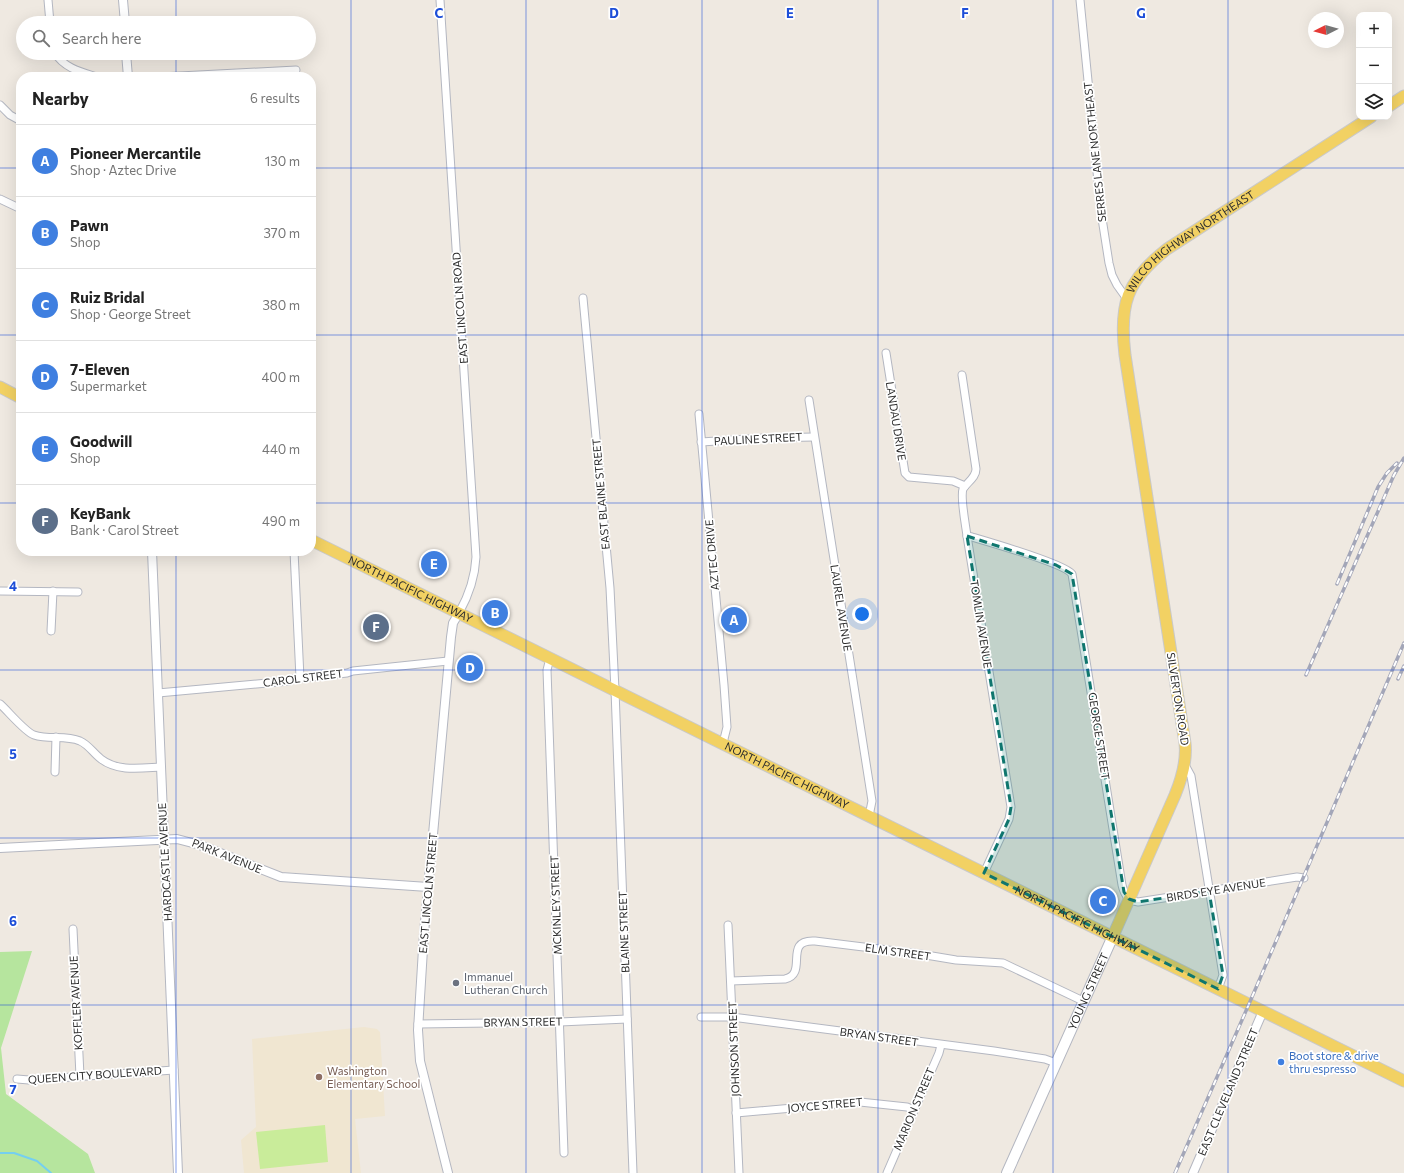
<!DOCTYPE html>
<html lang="en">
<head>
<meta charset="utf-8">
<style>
  body { margin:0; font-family:Commissioner,sans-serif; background:#f2f2f2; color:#222 }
  .controls { position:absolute; right:12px; top:12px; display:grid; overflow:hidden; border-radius:8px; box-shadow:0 4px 16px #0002 }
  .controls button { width:36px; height:36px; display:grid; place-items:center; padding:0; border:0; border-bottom:1px solid #e0e0e0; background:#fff; color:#222; font:20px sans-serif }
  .compass { position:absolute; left:1308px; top:12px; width:36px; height:36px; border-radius:50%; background:#fff; box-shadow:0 4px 16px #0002; rotate:264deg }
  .you { position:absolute; left:862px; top:614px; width:14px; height:14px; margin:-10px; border:3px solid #fff; border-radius:50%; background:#1a73e8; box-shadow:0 0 0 6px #1a73e833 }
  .badge { display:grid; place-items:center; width:26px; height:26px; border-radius:50%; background:#0b8043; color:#fff; font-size:13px; font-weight:700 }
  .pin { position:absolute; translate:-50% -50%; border:2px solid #fff; box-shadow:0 1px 4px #0006 }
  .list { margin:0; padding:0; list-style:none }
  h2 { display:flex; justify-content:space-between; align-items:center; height:52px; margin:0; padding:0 16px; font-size:17px }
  h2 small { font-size:13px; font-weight:400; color:#767676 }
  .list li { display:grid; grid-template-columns:26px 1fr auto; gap:12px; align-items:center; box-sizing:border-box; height:72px; padding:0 16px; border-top:1px solid #e0e0e0 }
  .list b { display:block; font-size:15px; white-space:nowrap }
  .list p { margin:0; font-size:13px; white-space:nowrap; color:#767676 }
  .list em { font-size:13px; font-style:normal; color:#767676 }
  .icon { flex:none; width:22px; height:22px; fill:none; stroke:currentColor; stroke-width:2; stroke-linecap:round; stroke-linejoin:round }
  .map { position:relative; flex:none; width:1404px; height:1173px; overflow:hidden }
  .search { position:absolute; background:#fff; box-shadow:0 4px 16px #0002; left:16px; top:16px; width:300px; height:44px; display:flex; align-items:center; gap:10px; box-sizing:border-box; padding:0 14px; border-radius:22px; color:#767676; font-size:15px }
  .panel { position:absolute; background:#fff; box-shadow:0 4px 16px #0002; left:16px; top:72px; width:300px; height:484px; border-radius:16px }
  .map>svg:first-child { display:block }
  .education { fill:#f0e6d1 }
  .green { fill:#b6e59e }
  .pitch { fill:#c9ec9a }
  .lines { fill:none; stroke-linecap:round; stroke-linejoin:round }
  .stream { stroke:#75cff0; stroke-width:2 }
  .minor-casing { stroke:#b4b7c1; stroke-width:9 }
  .tertiary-casing { stroke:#b4b7c1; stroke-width:10 }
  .secondary-casing { stroke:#b4b7c1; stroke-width:12 }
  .primary-casing { stroke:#c9c9c9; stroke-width:13 }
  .minor { stroke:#fff; stroke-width:7 }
  .tertiary { stroke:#fff; stroke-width:8 }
  .secondary { stroke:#fff; stroke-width:10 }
  .primary { stroke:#f2d163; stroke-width:11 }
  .rail-casing { stroke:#a3a6b8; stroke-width:3.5 }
  .rail { stroke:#fff; stroke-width:2; stroke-dasharray:6; stroke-linecap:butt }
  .marked { fill:#0f766e; fill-opacity:0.2; stroke:#0f766e; stroke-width:3; stroke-dasharray:8 5; stroke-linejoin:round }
  .grid { fill:none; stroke:#1d4ed8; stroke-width:1; stroke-opacity:0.55 }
  .worship-dot { fill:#6b7280; stroke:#fff; stroke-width:1.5 }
  .shop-dot { fill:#3f7fe0; stroke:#fff; stroke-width:1.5 }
  .education-dot { fill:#8d6e63; stroke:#fff; stroke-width:1.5 }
  .labels { text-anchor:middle; stroke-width:3.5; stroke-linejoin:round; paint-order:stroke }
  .street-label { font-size:11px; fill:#2e2e2e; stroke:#fff }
  .worship-label { font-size:11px; fill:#5b616d; stroke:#fff; text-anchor:start }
  .shop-label { font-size:11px; fill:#366cbe; stroke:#fff; text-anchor:start }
  .education-label { font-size:11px; fill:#785e54; stroke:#fff; text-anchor:start }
  .grid-label { font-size:13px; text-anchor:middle; font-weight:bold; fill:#1d4ed8; stroke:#fff; stroke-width:3.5; stroke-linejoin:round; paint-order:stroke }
</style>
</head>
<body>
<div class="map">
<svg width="1404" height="1173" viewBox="0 0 1404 1173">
  <rect width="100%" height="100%" fill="#efe9e1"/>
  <path class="education" d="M364,1027L377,1029L380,1032L385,1116L355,1119L361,1173H244L241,1140L256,1127L252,1039Z"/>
  <path class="green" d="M32,951L1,1048L6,1094L88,1154L95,1173H0V952Z"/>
  <path class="pitch" d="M325,1125L328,1162L260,1169L256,1132Z"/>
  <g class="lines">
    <path class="stream" d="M0,1153H14L37,1161L51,1173"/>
    <defs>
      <g id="minor">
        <path d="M48,0L50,23"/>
        <path d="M440,0L476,557C475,578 469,595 459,613"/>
        <path d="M1080,0L1101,212L1109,263L1112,275L1117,285L1127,299"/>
        <path d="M55,53C64,68 81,72 97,77"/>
        <path d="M160,77L296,70"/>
        <path d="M0,105L10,115L21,121"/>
        <path d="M0,199L21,209"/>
        <path d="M583,298L610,588L615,690L633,1173"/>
        <path d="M886,353L905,473L909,477L953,481L965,486"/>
        <path d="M962,375L976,469C976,478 967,482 963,489C960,497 966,527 967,536L1011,807L1009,819L984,873"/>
        <path d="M809,400L872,801L869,816"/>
        <path d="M699,414L724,685L727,727L723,743"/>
        <path d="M701,442L765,438L814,437"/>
        <path d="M967,536L972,537C989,542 1065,564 1072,574L1122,885C1124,894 1128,901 1138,902L1297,877L1304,878"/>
        <path d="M294,551L300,678"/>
        <path d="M0,591L78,592"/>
        <path d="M51,631L53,591"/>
        <path d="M550,658L547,670L564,1153"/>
        <path d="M158,693L289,681L294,679L347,673L353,671L448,661"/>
        <path d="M0,704C8,711 25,732 34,735C49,740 65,735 80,741C89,745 93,753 101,759C118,772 141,768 161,767"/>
        <path d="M1185,765L1191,776L1223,975L1218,989"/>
        <path d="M55,772L56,737"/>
        <path d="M728,925L739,1173"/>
        <path d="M73,929L80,1076"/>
        <path d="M731,981L785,979C809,974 782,939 815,941L920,954L956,960L1003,963L1083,1001"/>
        <path d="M701,1017H732L994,1051L1045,1059L1056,1063"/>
        <path d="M418,1024L560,1022L627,1019"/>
        <path d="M17,1079L29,1080L174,1070"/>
        <path d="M736,1113L860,1102L907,1107L914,1110"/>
        <path d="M887,1173L939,1053L941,1045"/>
      </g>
      <g id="tertiary">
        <path d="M123,0L125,23"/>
        <path d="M126,53L128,77"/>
        <path d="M152,551L178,1173"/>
        <path d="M0,848L177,839L200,845L281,877L428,887"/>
        <path d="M448,1173L420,1061L418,1030L424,933L451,637L453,623L459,613"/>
        <path d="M1193,1173L1263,1011"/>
      </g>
      <g id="secondary">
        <path id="s1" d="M1007,1173L1113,936"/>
      </g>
      <g id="primary">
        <path d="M1389,106L1404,96"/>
        <path d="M0,387L21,398"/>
        <path id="s2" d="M311,540L1404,1081"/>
        <path id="s3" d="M1113,936L1175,795C1182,778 1187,761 1185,743L1125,355C1119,305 1126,281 1167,249L1371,117"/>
      </g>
    </defs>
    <use href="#minor" class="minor-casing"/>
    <use href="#tertiary" class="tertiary-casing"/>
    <use href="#secondary" class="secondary-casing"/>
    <use href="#primary" class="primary-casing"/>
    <use href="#minor" class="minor"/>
    <use href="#tertiary" class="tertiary"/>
    <use href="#secondary" class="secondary"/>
    <use href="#primary" class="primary"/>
    <defs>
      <g id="rail">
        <path d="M1337,584L1378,487L1387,473L1397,463"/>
        <path d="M1306,675L1394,475L1404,458"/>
        <path d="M1398,679L1404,666"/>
        <path d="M1175,1173L1249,1004L1404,643"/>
      </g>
    </defs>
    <use href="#rail" class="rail-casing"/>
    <use href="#rail" class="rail"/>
  </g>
  <path class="marked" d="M967,536L1056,565L1072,574L1124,892L1129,899L1138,902L1209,891L1223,975L1218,989L984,873L1009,819L1011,807Z"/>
  <path class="grid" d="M176,0V23M351,0V1173M526,0V1173M702,0V1173M878,0V1173M1053,0V1173M1228,0V1173M176,53V77M0,168H21M311,168H1404M0,335H21M311,335H1404M0,503H21M311,503H1404M176,551V1173M0,670H1404M0,838H1404M0,1005H1404"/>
  <circle class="worship-dot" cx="456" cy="983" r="4"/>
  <circle class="shop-dot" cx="1281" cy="1062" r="4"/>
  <circle class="education-dot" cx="319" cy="1077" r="4"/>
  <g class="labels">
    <g class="street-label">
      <text transform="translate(1095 152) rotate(-96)" y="4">SERRES LANE NORTHEAST</text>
      <text dy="4" stroke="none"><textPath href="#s3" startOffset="744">WILCO HIGHWAY NORTHEAST</textPath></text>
      <text transform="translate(460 308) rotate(-94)" y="4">EAST LINCOLN ROAD</text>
      <text transform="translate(896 421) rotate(81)" y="4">LANDAU DRIVE</text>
      <text transform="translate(758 439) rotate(-3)" y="4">PAULINE STREET</text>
      <text transform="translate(601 494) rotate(-95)" y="4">EAST BLAINE STREET</text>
      <text transform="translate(712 555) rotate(-95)" y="4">AZTEC DRIVE</text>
      <text dy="4" stroke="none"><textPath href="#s2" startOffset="111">NORTH PACIFIC HIGHWAY</textPath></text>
      <text transform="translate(841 608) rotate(81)" y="4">LAUREL AVENUE</text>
      <text transform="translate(981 624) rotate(81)" y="4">TOMLIN AVENUE</text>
      <text transform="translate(303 678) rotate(-7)" y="4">CAROL STREET</text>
      <text transform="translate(1178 699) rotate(81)" y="4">SILVERTON ROAD</text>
      <text transform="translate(1099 736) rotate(81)" y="4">GEORGE STREET</text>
      <text dy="4" stroke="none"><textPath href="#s2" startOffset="531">NORTH PACIFIC HIGHWAY</textPath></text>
      <text transform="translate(227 856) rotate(22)" y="4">PARK AVENUE</text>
      <text transform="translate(165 862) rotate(-93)" y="4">HARDCASTLE AVENUE</text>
      <text transform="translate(1216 890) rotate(-9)" y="4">BIRDS EYE AVENUE</text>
      <text transform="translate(428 893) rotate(-85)" y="4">EAST LINCOLN STREET</text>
      <text transform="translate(556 905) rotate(-92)" y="4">MCKINLEY STREET</text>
      <text dy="4" stroke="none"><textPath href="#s2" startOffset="855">NORTH PACIFIC HIGHWAY</textPath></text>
      <text transform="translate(624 932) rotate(-92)" y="4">BLAINE STREET</text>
      <text transform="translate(898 952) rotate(8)" y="4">ELM STREET</text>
      <text dy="4" stroke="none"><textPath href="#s1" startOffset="199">YOUNG STREET</textPath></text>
      <text transform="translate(76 1003) rotate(-93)" y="4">KOFFLER AVENUE</text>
      <text transform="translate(523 1022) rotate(-1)" y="4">BRYAN STREET</text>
      <text transform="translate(879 1037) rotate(8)" y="4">BRYAN STREET</text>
      <text transform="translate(734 1049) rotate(-92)" y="4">JOHNSON STREET</text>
      <text transform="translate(95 1075) rotate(-4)" y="4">QUEEN CITY BOULEVARD</text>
      <text transform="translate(1228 1092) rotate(-67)" y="4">EAST CLEVELAND STREET</text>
      <text transform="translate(825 1105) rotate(-5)" y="4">JOYCE STREET</text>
      <text transform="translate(914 1109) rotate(-67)" y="4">MARION STREET</text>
    </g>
    <g class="worship-label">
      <text x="464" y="981">Immanuel<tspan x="464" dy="13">Lutheran Church</tspan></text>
    </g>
    <g class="shop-label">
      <text x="1289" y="1060">Boot store &amp; drive<tspan x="1289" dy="13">thru espresso</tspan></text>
    </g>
    <g class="education-label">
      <text x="327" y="1075">Washington<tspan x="327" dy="13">Elementary School</tspan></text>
    </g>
  </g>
  <g class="grid-label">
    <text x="439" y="18">C</text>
    <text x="614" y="18">D</text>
    <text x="790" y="18">E</text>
    <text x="965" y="18">F</text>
    <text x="1141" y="18">G</text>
    <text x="13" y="591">4</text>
    <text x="13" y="759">5</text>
    <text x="13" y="926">6</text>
    <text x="13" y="1094">7</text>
  </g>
</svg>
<div class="controls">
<button>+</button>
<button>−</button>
<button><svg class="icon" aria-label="layers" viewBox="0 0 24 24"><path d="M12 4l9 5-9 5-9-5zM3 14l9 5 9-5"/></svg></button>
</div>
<svg class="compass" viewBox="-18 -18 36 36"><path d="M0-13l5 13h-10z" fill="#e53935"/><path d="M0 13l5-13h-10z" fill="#767676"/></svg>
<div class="you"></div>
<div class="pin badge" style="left:734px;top:620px;background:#3f7fe0">A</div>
<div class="pin badge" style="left:495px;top:613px;background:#3f7fe0">B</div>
<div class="pin badge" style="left:1103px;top:901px;background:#3f7fe0">C</div>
<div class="pin badge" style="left:470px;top:668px;background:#3f7fe0">D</div>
<div class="pin badge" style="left:434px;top:564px;background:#3f7fe0">E</div>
<div class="pin badge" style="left:376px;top:627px;background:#5c6f8a">F</div>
<div class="search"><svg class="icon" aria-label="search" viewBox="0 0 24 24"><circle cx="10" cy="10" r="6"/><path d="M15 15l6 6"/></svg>Search here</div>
<section class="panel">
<h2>Nearby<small>6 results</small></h2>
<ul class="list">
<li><span class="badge" style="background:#3f7fe0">A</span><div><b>Pioneer Mercantile</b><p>Shop · Aztec Drive</p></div><em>130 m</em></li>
<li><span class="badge" style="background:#3f7fe0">B</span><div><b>Pawn</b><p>Shop</p></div><em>370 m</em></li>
<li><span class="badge" style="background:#3f7fe0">C</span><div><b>Ruiz Bridal</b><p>Shop · George Street</p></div><em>380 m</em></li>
<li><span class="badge" style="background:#3f7fe0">D</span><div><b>7-Eleven</b><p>Supermarket</p></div><em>400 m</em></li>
<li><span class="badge" style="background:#3f7fe0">E</span><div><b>Goodwill</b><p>Shop</p></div><em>440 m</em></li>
<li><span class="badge" style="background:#5c6f8a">F</span><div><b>KeyBank</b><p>Bank · Carol Street</p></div><em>490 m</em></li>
</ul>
</section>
</div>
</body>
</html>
